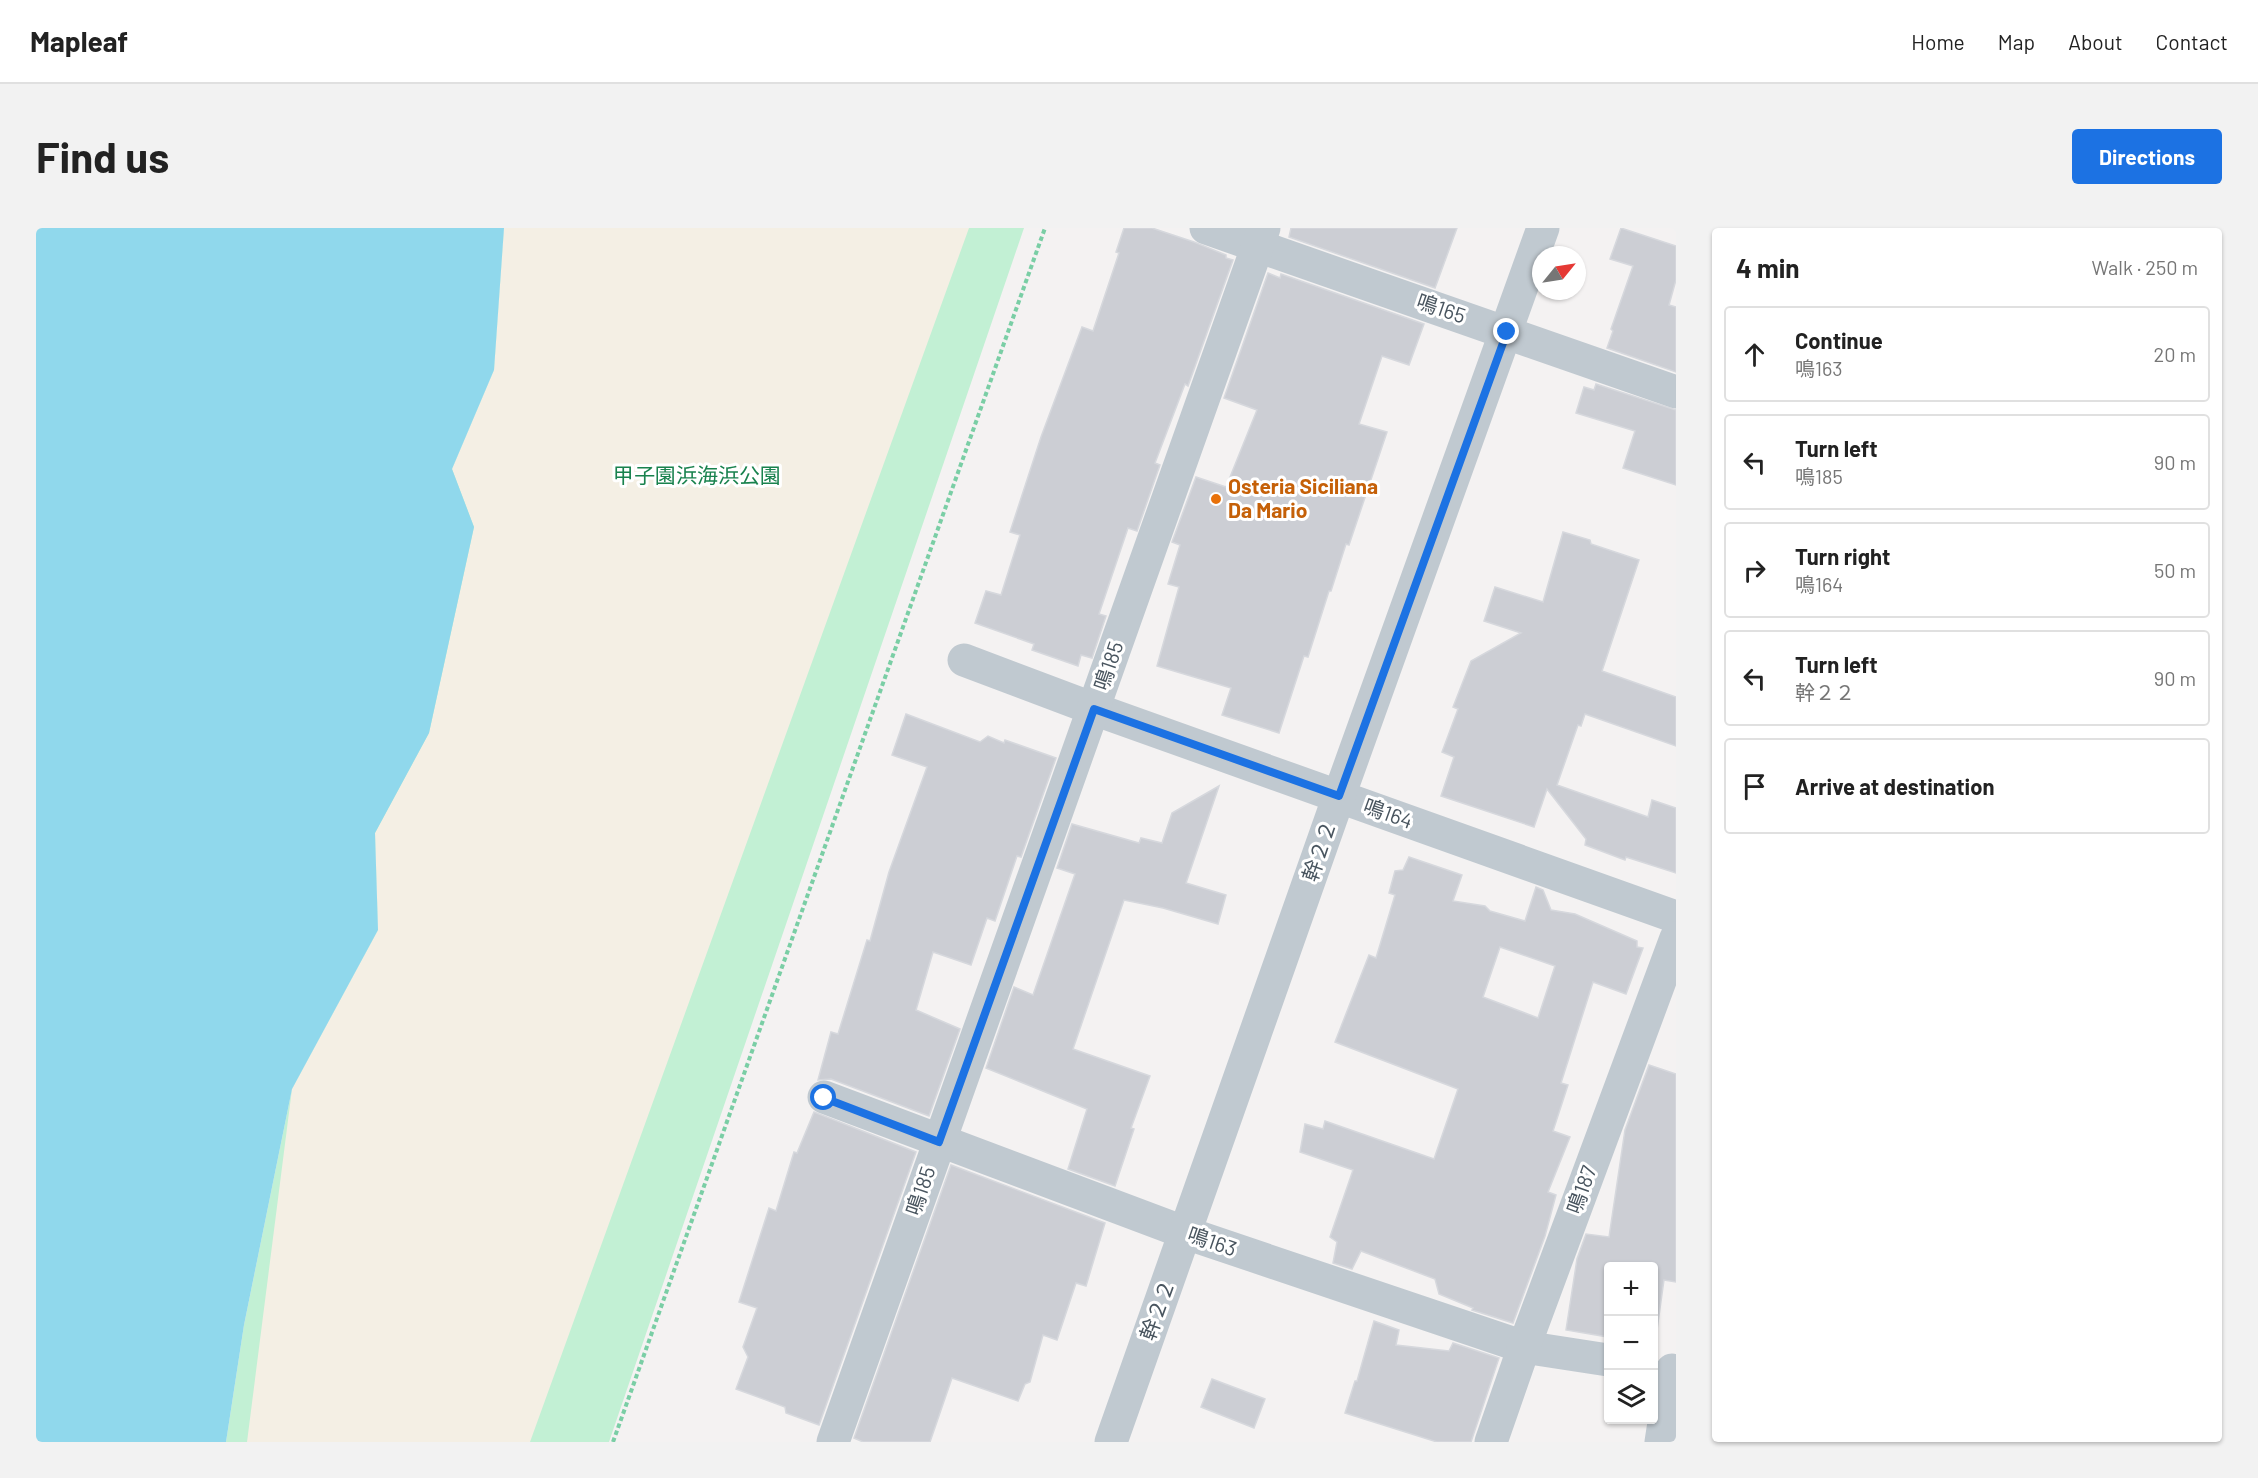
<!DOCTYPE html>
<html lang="en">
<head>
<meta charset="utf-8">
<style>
  body { margin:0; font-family:Barlow,"Noto Sans JP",sans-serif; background:#f2f2f2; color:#222 }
  .controls { position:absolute; right:18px; bottom:18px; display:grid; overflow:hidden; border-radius:6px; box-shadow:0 2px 4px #0004 }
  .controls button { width:54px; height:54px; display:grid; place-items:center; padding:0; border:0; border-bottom:2px solid #e0e0e0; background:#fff; color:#222; font:30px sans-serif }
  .compass { position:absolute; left:1496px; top:18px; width:54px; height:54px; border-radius:50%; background:#fff; box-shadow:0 2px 4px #0004; rotate:60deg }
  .stop { position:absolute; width:18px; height:18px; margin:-14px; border:4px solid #1c72e3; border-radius:50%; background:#fff }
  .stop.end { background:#1c72e3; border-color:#fff; box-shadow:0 2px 6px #0008 }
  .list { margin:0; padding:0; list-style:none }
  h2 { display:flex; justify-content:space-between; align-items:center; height:78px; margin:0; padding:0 24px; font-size:26px }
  h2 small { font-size:20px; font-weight:400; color:#767676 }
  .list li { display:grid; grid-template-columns:39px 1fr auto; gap:18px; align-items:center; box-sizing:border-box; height:96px; margin:0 12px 12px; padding:0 12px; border:2px solid #e0e0e0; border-radius:6px }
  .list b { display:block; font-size:22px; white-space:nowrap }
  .list p { margin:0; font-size:20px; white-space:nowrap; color:#767676 }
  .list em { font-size:20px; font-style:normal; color:#767676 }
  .icon { flex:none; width:33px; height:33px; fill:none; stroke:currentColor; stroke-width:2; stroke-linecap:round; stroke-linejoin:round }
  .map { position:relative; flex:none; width:1640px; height:1214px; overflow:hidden; border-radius:6px }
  header { display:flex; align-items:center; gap:36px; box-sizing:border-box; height:84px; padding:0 30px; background:#fff; border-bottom:2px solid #e0e0e0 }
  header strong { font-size:28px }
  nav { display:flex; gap:33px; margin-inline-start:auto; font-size:21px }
  .intro { display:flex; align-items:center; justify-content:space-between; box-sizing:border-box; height:144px; padding:0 36px }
  h1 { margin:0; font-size:42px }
  .button { padding:15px 27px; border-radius:6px; background:#1c72e3; color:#fff; font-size:21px; font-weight:700 }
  main { display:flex; gap:36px; padding:0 36px }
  aside { flex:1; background:#fff; border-radius:6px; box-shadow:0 2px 4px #0004 }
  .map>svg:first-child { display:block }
  .green { fill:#c2f0d4 }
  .sand { fill:#f4efe4 }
  .water { fill:#90d8ec }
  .building { fill:#ccced4; stroke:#d6d8dd; stroke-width:1.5; fill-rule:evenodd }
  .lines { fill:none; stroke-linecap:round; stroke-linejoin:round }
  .path { stroke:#7acea5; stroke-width:4; stroke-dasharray:4.5 3; stroke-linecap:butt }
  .minor { stroke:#c0c9d0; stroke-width:33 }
  .route { stroke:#1c72e3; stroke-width:8 }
  .food-dot { fill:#e8710a; stroke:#fff; stroke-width:2 }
  .labels { text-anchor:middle; stroke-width:6; stroke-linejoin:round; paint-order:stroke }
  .street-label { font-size:21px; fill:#49555f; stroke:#fff }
  .park-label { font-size:21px; fill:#19824e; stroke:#fff }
  .food-label { font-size:21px; font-weight:bold; fill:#c56008; stroke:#fff; text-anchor:start }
</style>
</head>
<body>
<header>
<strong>Mapleaf</strong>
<nav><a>Home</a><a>Map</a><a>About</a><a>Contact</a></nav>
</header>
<div class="intro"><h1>Find us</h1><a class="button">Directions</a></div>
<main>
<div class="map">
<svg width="1640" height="1214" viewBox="0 0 1640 1214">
  <rect width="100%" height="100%" fill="#f4f2f2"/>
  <path class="green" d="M468,0H988L573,1214H190L208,1097L256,861L342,702L339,605L416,241L458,142Z"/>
  <path class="sand" d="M468,0H933L494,1214H211L256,861L342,702L339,605L393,505L438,299L416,241L458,142Z"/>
  <path class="water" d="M0,0H468L458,142L416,241L438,299L393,505L339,605L342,702L256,861L208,1097L190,1214H0Z"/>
  <g class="building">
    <path d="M1088,0H1116L1158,14L1190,27V30L1197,32L1152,158L1149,156L1119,235L1124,237L1101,303L1092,300L1063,386L1070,388L1056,430L1045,427L1042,438L996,422L998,416L939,395L950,363L965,367L984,307L974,304L1005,209L1046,99L1057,103L1083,25L1080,24Z"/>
    <path d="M1255,0H1421L1399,60L1253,9Z"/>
    <path d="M1585,0L1640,18V52L1633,77L1640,79V144L1571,120L1577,103L1575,101L1597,38L1574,31Z"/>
    <path d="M1232,45L1244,50L1245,46L1388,96L1373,137L1346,128L1323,196L1351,204L1313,317L1310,316L1295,363H1293L1272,429L1268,428L1243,505L1186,487L1195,460L1121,438L1143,359L1132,356L1144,317L1136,314L1160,249L1190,259L1221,182L1188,170Z"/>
    <path d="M1560,156L1640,182V257L1587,240L1599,203L1540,185L1548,159L1558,162Z"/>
    <path d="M1527,304L1554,312L1555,316L1603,332L1566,443L1640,469V518L1549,486L1545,498L1542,497L1521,557L1612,589L1616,572L1640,580V645L1590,629L1589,632L1549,617L1550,611L1511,561L1498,599L1405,568L1418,529L1406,524L1422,481L1417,479L1435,433L1485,405L1448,393L1459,359L1507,374Z"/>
    <path d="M870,486L944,514L952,508L968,515L969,512L1020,530L985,629L981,628L959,693L951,690L935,737L897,724L880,782L924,801L893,888L795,851L782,852L795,804L802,806L831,712L834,713L853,644L891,539L856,527Z"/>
    <path d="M1183,558L1150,655L1190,667L1182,696L1127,680L1088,672L1037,821L1114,848L1095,900L1098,901L1079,958L1032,941L1051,881L950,840L978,759L997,767L1039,646L1021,640L1036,596L1103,615L1105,610L1126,615L1136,585Z"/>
    <path d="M1373,629L1426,647L1417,673L1449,678L1454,683L1489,693L1500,659L1507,662L1515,682L1539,686L1601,713V719L1607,720L1590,766L1557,754L1525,855L1532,857L1517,903L1534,909L1512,964L1520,967L1509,1008L1477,1095L1436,1082L1437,1080L1403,1066L1399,1051L1325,1023L1316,1041L1297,1035L1301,1014L1294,1009L1317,942L1264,924L1269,896L1287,901L1289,893L1398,931L1422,861L1299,814L1333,727L1340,730L1359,667L1353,665L1359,643L1367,642ZM1464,719L1519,738L1502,790L1447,769Z"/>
    <path d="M1613,837L1640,846V1054L1628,1052L1619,1116H1617V1038H1572V1109L1530,1102L1541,1031L1550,1006L1573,1009L1589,902Z"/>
    <path d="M778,884L880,924L783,1197L750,1185L749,1179L700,1161L712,1129L707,1119L721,1080L703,1074L733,980L740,983L758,924L761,925Z"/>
    <path d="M915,937L1069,995L1050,1058L1040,1055L1021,1112L1007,1107L994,1154L989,1156L982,1173L916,1150L894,1214H827L818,1210Z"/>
    <path d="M1338,1093L1363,1102L1360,1117L1413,1123L1417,1115L1463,1130L1435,1214H1401L1309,1185L1319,1153H1321Z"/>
    <path d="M1176,1151L1229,1171L1218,1200L1165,1179Z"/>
  </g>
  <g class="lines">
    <path class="path" d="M577,1214L1009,0"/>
    <g class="minor">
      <path d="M1170,0L1640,164"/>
      <path d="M928,432L1058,481L1640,689"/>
      <path d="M788,869L1150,1005L1488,1119L1572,1132"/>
      <path d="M797,1214L1228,0"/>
      <path d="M1075,1214L1303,568L1507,0"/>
      <path d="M1455,1214L1488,1119L1640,710"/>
      <path d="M1625,1214L1636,1142"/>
    </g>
  </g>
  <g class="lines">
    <path class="route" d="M788,870L903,914L1058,481L1303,568L1471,104"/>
  </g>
  <circle class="food-dot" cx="1180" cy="271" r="6"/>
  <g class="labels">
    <g class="street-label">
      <text transform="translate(1405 81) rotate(19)" y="7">鳴165</text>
      <text transform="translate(1073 438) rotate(-71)" y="7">鳴185</text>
      <text transform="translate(1352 586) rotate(20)" y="7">鳴164</text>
      <text transform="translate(1284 623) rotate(-71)" y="7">幹２２</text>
      <text transform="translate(1546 962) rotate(-70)" y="7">鳴187</text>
      <text transform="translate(885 963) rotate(-71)" y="7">鳴185</text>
      <text transform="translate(1176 1014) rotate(19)" y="7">鳴163</text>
      <text transform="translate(1122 1082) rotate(-70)" y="7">幹２２</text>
    </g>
    <g class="park-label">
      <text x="661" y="255">甲子園浜海浜公園</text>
    </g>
    <g class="food-label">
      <text x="1192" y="266">Osteria Siciliana<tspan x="1192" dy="24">Da Mario</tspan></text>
    </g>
  </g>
</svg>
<div class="controls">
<button>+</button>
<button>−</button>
<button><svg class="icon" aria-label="layers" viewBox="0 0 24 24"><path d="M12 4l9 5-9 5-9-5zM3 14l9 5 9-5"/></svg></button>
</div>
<svg class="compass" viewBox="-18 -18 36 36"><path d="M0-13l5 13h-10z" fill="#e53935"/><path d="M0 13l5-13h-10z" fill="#767676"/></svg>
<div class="stop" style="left:788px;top:870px"></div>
<div class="stop end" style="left:1471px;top:104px"></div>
</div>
<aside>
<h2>4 min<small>Walk · 250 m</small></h2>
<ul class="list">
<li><svg class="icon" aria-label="ahead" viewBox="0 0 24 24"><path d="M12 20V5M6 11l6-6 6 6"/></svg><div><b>Continue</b><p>鳴163</p></div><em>20 m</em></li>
<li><svg class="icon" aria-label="left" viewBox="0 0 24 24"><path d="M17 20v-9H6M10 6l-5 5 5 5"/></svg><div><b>Turn left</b><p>鳴185</p></div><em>90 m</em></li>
<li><svg class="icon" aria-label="right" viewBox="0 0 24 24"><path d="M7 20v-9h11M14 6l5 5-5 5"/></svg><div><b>Turn right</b><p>鳴164</p></div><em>50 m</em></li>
<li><svg class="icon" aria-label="left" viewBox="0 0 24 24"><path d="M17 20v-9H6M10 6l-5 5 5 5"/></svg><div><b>Turn left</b><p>幹２２</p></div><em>90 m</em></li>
<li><svg class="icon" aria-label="arrive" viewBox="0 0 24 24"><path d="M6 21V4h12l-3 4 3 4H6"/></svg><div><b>Arrive at destination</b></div></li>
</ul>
</aside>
</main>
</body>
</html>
